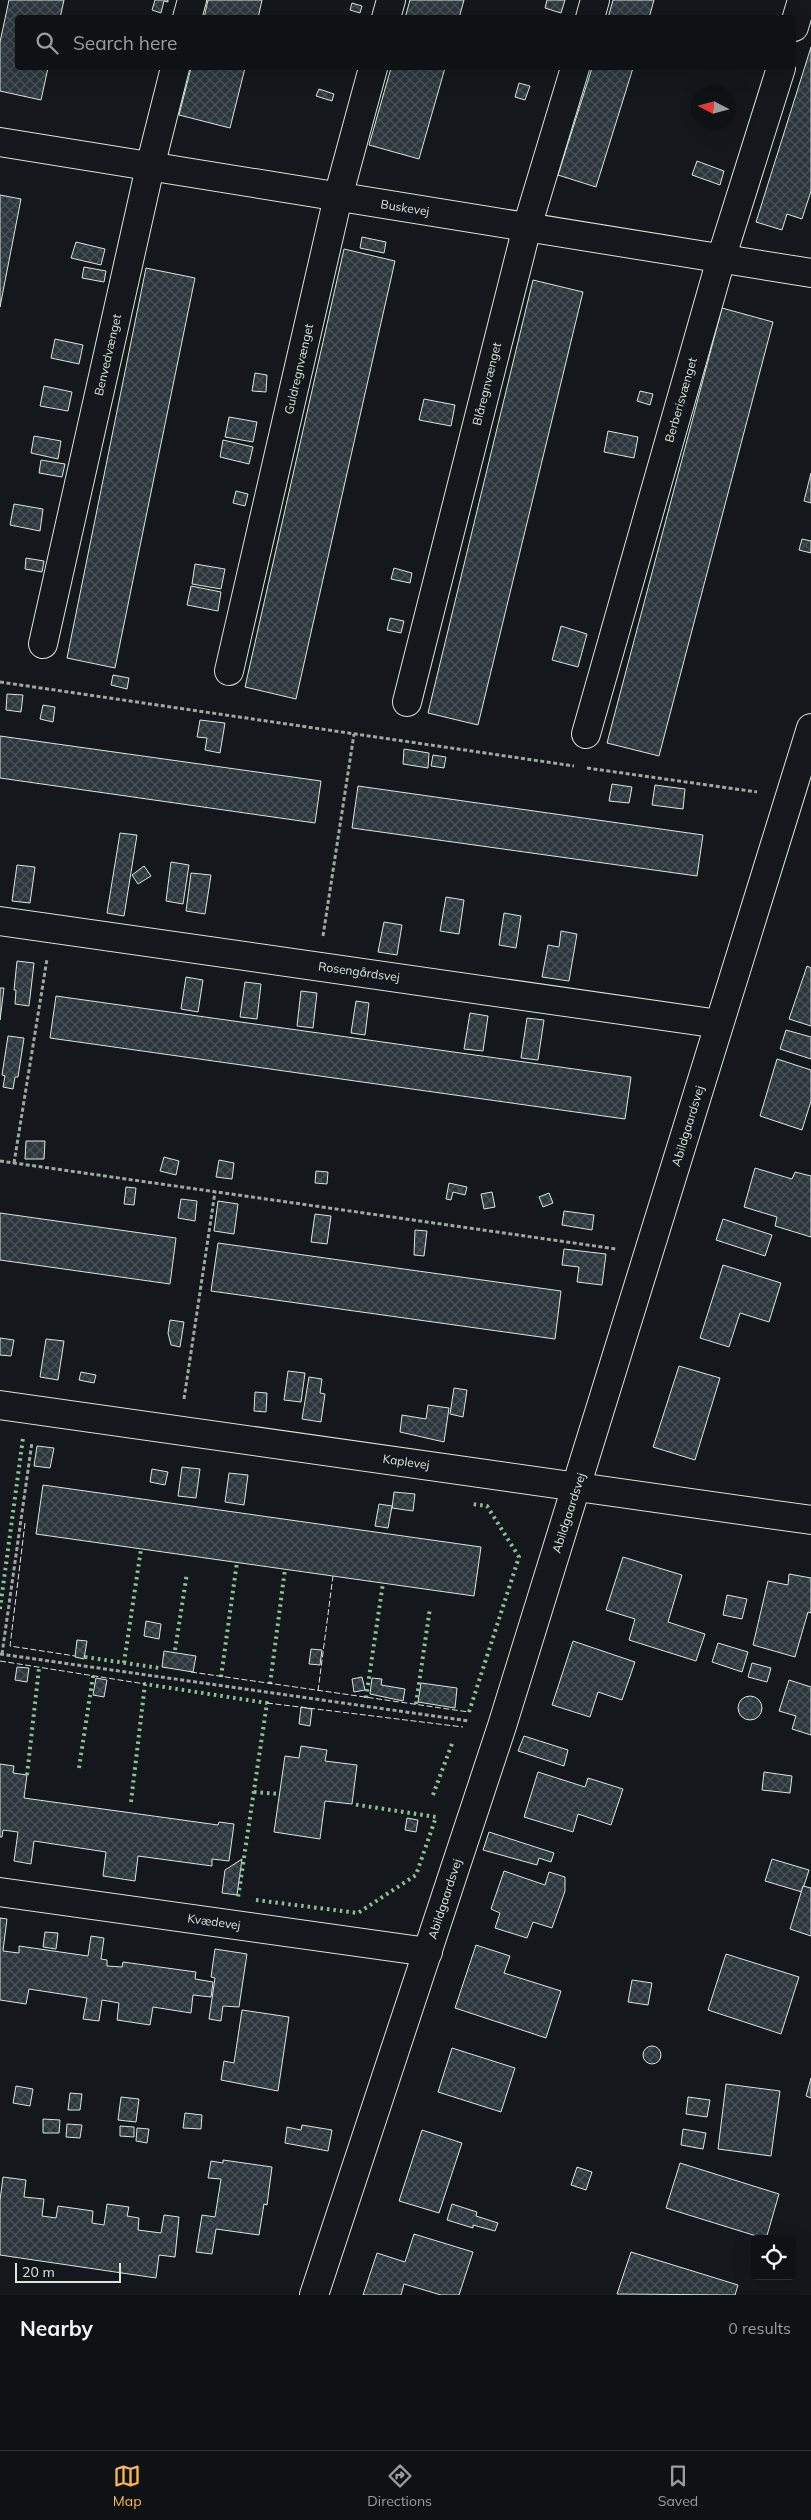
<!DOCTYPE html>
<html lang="en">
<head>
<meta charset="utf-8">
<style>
  body { margin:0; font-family:Mulish,sans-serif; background:#1d2022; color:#f1f3f6 }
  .controls { position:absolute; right:15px; bottom:15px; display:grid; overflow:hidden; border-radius:5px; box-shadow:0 5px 20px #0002 }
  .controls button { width:45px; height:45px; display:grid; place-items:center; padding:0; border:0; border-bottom:1px solid #2f3234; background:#0f1215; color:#f1f3f6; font:25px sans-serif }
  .compass { position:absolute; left:691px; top:85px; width:45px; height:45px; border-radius:50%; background:#0f1215; box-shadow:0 5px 20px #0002; rotate:276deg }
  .scale { position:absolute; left:15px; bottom:12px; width:106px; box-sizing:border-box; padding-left:5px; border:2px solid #d8e6dc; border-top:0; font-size:14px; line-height:18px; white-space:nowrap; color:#d8e6dc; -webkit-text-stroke:4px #14181c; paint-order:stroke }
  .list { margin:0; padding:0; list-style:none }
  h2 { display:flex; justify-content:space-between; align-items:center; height:65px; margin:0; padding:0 20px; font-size:21px }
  h2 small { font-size:16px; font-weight:400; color:#9b9ea0 }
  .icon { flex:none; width:28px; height:28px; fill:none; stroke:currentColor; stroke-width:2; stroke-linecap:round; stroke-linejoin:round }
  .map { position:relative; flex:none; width:811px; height:2295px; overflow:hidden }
  .search { position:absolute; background:#0f1215; box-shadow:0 5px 20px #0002; left:15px; right:15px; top:15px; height:55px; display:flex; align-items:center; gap:12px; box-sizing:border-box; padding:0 18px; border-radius:5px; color:#9b9ea0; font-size:19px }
  .sheet { height:155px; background:#0f1215 }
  nav { display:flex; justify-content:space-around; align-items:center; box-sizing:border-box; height:70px; border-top:1px solid #2f3234; background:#0f1215; font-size:14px; color:#9b9ea0 }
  nav a { display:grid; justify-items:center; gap:2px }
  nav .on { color:#ffb74d }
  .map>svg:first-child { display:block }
  .building { fill:url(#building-cross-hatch); stroke:#d8e6dc }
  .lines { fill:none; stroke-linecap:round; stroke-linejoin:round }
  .minor-casing { stroke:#d8e6dc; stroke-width:30 }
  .path { stroke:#9da8a2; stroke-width:3; stroke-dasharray:4 2.5; stroke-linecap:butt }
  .minor { stroke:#14181c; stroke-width:28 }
  .hedge { stroke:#8ac095; stroke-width:4; stroke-dasharray:2.5 4; stroke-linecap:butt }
  .fence { stroke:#d8e6dc; stroke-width:1; stroke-dasharray:6 2.5; stroke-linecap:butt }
  .labels { text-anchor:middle; stroke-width:4; stroke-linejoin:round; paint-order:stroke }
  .street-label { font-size:12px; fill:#d8e6dc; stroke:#14181c }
</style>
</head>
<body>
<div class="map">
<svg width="811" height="2295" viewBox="0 0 811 2295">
  <defs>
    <pattern id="building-cross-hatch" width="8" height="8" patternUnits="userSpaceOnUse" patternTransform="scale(1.25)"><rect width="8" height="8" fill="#2c363c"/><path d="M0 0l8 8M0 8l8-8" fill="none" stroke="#4a5358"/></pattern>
  </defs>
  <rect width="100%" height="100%" fill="#14181c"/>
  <g class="building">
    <path d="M9,0H64L60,18H18V68H48L41,100L0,91V42Z"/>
    <path d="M155,0H168V2L164,1L161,13L152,10Z"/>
    <path d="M208,0H262L258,18H204Z"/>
    <path d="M410,0H464L459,18H405Z"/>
    <path d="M547,0H565L561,13L545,8Z"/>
    <path d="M613,0H654L649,18H608Z"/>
    <path d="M352,3L362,6L360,13L350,10Z"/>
    <path d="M811,47V191L802,219L787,214L782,230L756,222Z"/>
    <path d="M191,68H245L230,128L179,115Z"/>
    <path d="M391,68H445L419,159L369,145Z"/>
    <path d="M592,68H633L596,187L558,175Z"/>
    <path d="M519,83L530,86L525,100L515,97Z"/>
    <path d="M319,89L334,94L332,101L316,96Z"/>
    <path d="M697,161L724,171L720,185L692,175Z"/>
    <path d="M0,195L21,199L0,307Z"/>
    <path d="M362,237L386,242L384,253L360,248Z"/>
    <path d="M76,242L105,249L101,265L71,258Z"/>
    <path d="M344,249L395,261L296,699L245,687Z"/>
    <path d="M84,267L106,271L104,282L82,278Z"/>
    <path d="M146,268L195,278L115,668L67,658Z"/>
    <path d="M533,280L583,292L478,725L428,713Z"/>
    <path d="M722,308L773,322L659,756L607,743Z"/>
    <path d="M55,339L83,345L79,364L51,358Z"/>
    <path d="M255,373L267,375L266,392L252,391Z"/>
    <path d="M44,386L72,392L68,411L40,406Z"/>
    <path d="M640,391L653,394L650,405L637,401Z"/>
    <path d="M424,399L455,405L451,426L419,420Z"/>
    <path d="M229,417L257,422L253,442L225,437Z"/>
    <path d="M608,431L638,437L634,458L604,452Z"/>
    <path d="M34,436L61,441L58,459L31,453Z"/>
    <path d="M223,440L253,447L249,464L220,457Z"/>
    <path d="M41,460L65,464L62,477L39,473Z"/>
    <path d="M811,473V503L804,501Z"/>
    <path d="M236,491L248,494L245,506L233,503Z"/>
    <path d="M14,504L43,509L40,531L10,525Z"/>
    <path d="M802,539L811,541V553L799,550Z"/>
    <path d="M26,558L44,561L42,572L25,569Z"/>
    <path d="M195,564L225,569L221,589L192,584Z"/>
    <path d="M394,568L412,573L410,583L391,579Z"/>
    <path d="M191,586L221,592L218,611L187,605Z"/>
    <path d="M390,618L404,621L401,633L387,630Z"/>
    <path d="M561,626L587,634L578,667L552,660Z"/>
    <path d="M113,675L129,678L127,689L111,685Z"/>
    <path d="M7,694L23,695L21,712L6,710Z"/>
    <path d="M43,705L55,707L53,722L40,719Z"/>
    <path d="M200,720L225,723L220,753L205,750L207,738L197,737Z"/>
    <path d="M0,736L321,781L315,823L0,778Z"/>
    <path d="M404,749L429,753L428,768L403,764Z"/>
    <path d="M433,755L446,757L444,768L431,766Z"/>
    <path d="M612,784L632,787L629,803L609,801Z"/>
    <path d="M655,785L685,789L683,809L652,805Z"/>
    <path d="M358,786L703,835L697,876L352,828Z"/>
    <path d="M120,833L137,835L124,916L107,913Z"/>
    <path d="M171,862L189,865L183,904L166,901Z"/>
    <path d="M17,865L35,867L30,903L12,901Z"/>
    <path d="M144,866L151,876L138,884L132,875Z"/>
    <path d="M191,873L211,875L205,914L186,911Z"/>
    <path d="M446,897L464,900L459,934L440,931Z"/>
    <path d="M504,913L521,916L516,948L499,945Z"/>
    <path d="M384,922L402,925L397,955L378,952Z"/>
    <path d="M561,931L577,934L569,981L542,977L548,945L559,947Z"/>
    <path d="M17,961L34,963L29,1006L15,1004L16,990H14Z"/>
    <path d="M807,966L811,968V1026L789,1019Z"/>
    <path d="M186,977L203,980L198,1012L181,1009Z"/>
    <path d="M245,982L261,984L257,1019L240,1017Z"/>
    <path d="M0,988H4L0,1020Z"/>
    <path d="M301,991L317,993L313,1028L297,1026Z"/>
    <path d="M56,996L631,1077L625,1119L50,1038Z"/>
    <path d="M356,1001L369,1003L365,1035L351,1033Z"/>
    <path d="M470,1013L488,1016L483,1051L464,1049Z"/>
    <path d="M527,1018L544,1020L538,1060L521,1058Z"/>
    <path d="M786,1030L811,1037V1059L780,1049Z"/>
    <path d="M8,1036L24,1038L18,1077H15L13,1089L3,1087L5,1076L2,1075Z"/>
    <path d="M777,1059L811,1070V1101L802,1130L760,1116Z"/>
    <path d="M26,1141H45L44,1159H25Z"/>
    <path d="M164,1157L179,1161L176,1175L160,1171Z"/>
    <path d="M219,1160L234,1163L232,1179L216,1177Z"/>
    <path d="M755,1168L792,1179L795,1172L811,1176V1237L775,1226L777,1217L744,1207Z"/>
    <path d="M316,1171L328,1172L327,1184L315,1183Z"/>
    <path d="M449,1183L467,1187L465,1195L453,1192L451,1200L446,1199Z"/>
    <path d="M126,1187L136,1188L134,1205L124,1204Z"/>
    <path d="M492,1192L495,1207L484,1209L481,1194Z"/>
    <path d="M549,1193L553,1203L543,1207L539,1197Z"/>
    <path d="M181,1199L197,1201L195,1221L178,1218Z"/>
    <path d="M218,1201L238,1204L234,1234L214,1231Z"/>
    <path d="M564,1211L594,1215L592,1230L562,1225Z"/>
    <path d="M0,1213L176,1238L170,1284L0,1260Z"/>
    <path d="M315,1214L331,1216L327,1244L311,1242Z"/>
    <path d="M723,1219L772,1235L765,1256L716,1240Z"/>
    <path d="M415,1230L427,1231L424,1256L414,1255Z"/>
    <path d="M218,1243L561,1291L555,1339L211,1291Z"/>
    <path d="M564,1249L606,1254L602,1285L577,1282L579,1267L562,1265Z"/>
    <path d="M723,1265L781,1283L769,1322L740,1313L729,1347L700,1338Z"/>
    <path d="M170,1320L184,1322L180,1347L171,1345L168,1333Z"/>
    <path d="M0,1338L14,1340L11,1356L0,1355Z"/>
    <path d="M46,1339L64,1341L58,1380L40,1377Z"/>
    <path d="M679,1366L720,1378L695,1460L653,1447Z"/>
    <path d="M288,1371L305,1373L301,1402L284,1400Z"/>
    <path d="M81,1372L96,1375L94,1383L79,1380Z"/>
    <path d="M309,1377L322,1379L320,1393L325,1394L321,1422L302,1419Z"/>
    <path d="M454,1388L467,1390L463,1417L450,1414Z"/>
    <path d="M255,1392L267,1393L266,1412L254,1411Z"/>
    <path d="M428,1405L449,1408L444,1442L400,1432L402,1415L426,1419Z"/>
    <path d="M37,1446L54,1448L50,1468L34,1466Z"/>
    <path d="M182,1467L200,1469L196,1498L178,1496Z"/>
    <path d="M152,1469L168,1472L165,1485L150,1482Z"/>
    <path d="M229,1473L248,1475L244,1505L225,1502Z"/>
    <path d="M43,1485L481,1547L474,1596L36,1534Z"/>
    <path d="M394,1492L415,1494L413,1511L392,1508Z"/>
    <path d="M379,1504L392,1506L388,1528L375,1526Z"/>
    <path d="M623,1557L682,1575L668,1622L705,1634L696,1661L629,1640L635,1619L606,1610Z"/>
    <path d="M789,1574L811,1578V1613L808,1612L795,1657L753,1645L768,1581L788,1585Z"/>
    <path d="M727,1595L747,1599L742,1619L723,1615Z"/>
    <path d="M146,1621L161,1624L159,1639L144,1636Z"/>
    <path d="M77,1640L87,1641L84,1659L75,1657Z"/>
    <path d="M573,1641L635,1662L622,1700L598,1692L590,1717L552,1705Z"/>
    <path d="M718,1643L748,1652L742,1672L712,1662Z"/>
    <path d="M311,1649L322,1650L320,1665L309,1664Z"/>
    <path d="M164,1651L196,1656L193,1672L162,1667Z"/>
    <path d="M752,1663L771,1668L767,1682L748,1677Z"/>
    <path d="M17,1667L29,1668L27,1682L15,1680Z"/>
    <path d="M362,1677L365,1690L354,1692L352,1679Z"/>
    <path d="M96,1678L107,1680L104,1697L93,1695Z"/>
    <path d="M372,1678L382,1679L381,1685L405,1689L403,1701L370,1694Z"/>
    <path d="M789,1680L811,1687V1735L792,1729L796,1716L779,1711Z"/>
    <path d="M421,1683L457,1688L455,1708L418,1702Z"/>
    <circle cx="750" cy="1708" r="12"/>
    <path d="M301,1707L312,1709L310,1726L299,1724Z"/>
    <path d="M524,1736L568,1750L564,1766L518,1751Z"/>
    <path d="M301,1746L327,1750L325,1761L357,1765L352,1804L325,1801L320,1839L274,1832L285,1756L299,1758Z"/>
    <path d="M0,1764L14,1766L13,1773L27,1775L24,1798L218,1825L219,1822L234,1824L229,1861L212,1859V1866L138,1856L135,1881L103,1876L106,1852L34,1841L31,1864L14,1861L18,1832L3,1830L2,1837H0Z"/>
    <path d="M538,1772L585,1787L588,1778L623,1789L611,1825L578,1814L573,1832L524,1817Z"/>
    <path d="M764,1772L792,1776L790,1793L762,1790Z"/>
    <path d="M407,1818L418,1820L416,1832L405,1830Z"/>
    <path d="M489,1832L554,1853L551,1862L539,1858L537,1865L483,1850Z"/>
    <path d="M242,1859L237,1895L222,1893L225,1870Z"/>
    <path d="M772,1859L809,1870L802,1892L765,1881Z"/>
    <path d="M504,1871L545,1885L549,1872L565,1877V1891L552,1928L533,1922L527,1938L495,1928L500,1913L491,1909Z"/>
    <path d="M803,1886L811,1888V1936L790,1929Z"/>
    <path d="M0,1918L7,1919L3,1951L19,1953V1946L88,1956L91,1936L104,1938L101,1959L107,1960V1966L122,1967L123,1962L196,1972L195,1979L213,1982L211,1997L193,1995L191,2013L153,2007L150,2025L117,2020L119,2003L102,2000L99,2021L83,2019L87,1998L29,1989L26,2004L0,2000Z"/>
    <path d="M45,1932L58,1933L56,1949L43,1947Z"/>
    <path d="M476,1945L510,1956L504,1973L561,1991L546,2038L455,2008Z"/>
    <path d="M215,1949L247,1954L239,2007L223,2006L221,2021L209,2019L215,1978L211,1977Z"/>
    <path d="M726,1954L799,1977L781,2034L708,2010Z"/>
    <path d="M632,1980L652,1983L648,2005L628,2002Z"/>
    <path d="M242,2010L289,2017L278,2091L221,2080L224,2061L234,2063Z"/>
    <circle cx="652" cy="2055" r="9"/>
    <path d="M452,2048L515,2068L501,2112L438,2092Z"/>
    <path d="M811,2078V2098L806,2096Z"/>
    <path d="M726,2084L780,2091L771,2156L718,2149Z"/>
    <path d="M16,2086L33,2089L30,2106L13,2103Z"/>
    <path d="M70,2093L82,2094L80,2110H68Z"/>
    <path d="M121,2097L139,2099L136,2122L118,2120Z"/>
    <path d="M688,2097L710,2100L707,2117L686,2114Z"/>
    <path d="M185,2113L202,2115L201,2129L183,2128Z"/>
    <path d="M43,2119L60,2120L59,2133H43Z"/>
    <path d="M67,2124L82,2125L80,2138L66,2137Z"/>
    <path d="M302,2125L332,2130L328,2151L285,2143L287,2127L301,2130Z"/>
    <path d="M120,2126L134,2127V2137L120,2136Z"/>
    <path d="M137,2128L149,2129L147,2143L136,2141Z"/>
    <path d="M683,2129L706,2133L703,2149L681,2145Z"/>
    <path d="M422,2130L462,2143L439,2213L399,2201Z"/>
    <path d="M223,2160L272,2167L267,2205L264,2204L259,2235L216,2229L212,2254L196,2252L202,2215L215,2217L221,2179L208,2178L211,2161L223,2163Z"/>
    <path d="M680,2163L779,2194L766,2239L666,2208Z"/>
    <path d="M577,2167L592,2172L586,2190L571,2185Z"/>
    <path d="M3,2177L26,2180L24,2197L44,2199L42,2216L56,2218L58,2206L93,2211L92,2223L104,2225L107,2204L129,2207L127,2216L139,2218L138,2230L161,2233L164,2215L179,2217L175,2257L159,2255L156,2278L0,2255V2200Z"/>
    <path d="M452,2204L477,2212L476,2216L498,2223L495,2231L473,2225V2228L447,2220Z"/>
    <path d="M414,2234L473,2252L459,2295H441L404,2284L401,2295H363L377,2253L405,2262Z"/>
    <path d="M631,2252L738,2285L735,2295L617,2294Z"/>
  </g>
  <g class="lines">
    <defs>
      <g id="minor">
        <path d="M187,18L192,0"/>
        <path d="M386,18L391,0"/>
        <path d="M590,18L595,0"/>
        <path d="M794,27L802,0"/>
        <path d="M0,142L811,273"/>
        <path d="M43,644L150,167L175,68"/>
        <path d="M229,671L338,197L373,68"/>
        <path d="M407,702L527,227L575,68"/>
        <path d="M586,734L721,259L781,68"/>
        <path d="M0,921L719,1024"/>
        <path d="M0,1405L811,1520"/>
        <path d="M0,1892L428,1952"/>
        <path d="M314,2295L502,1726L811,728"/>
      </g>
    </defs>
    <use href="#minor" class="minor-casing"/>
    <g class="path">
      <path d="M0,682L574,766"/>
      <path d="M587,768L757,792"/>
      <path d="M323,936L354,734"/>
      <path d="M0,1161L616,1249"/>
      <path d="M14,1163L47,959"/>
      <path d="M184,1399L215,1192"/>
      <path d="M0,1654L469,1721"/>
      <path d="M2,1654L32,1442"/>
    </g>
    <use href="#minor" class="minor"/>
    <g class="hedge">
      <path d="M0,1609L23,1438"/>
      <path d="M175,1650L187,1573"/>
      <path d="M85,1657L159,1668"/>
      <path d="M124,1663L141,1549"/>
      <path d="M221,1677L237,1562"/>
      <path d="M270,1684L285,1569"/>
      <path d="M366,1698L383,1583"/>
      <path d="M416,1704L430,1608"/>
      <path d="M469,1712L519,1557L487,1506L472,1504"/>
      <path d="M79,1768L93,1676"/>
      <path d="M27,1775L39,1668"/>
      <path d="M254,1792L279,1794"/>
      <path d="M433,1795L453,1741"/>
      <path d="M131,1802L145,1684L267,1703L238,1898"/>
      <path d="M256,1900L358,1913L416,1875L436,1817L352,1804"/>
    </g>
    <g class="fence">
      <path d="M25,1523L10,1646L75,1656"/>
      <path d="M0,1661L145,1684"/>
      <path d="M191,1672L469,1712"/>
      <path d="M318,1691L333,1576"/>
      <path d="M267,1703L463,1727"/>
    </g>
  </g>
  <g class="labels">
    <g class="street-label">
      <text transform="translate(405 208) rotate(9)" y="4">Buskevej</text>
      <text transform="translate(108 355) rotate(-77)" y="4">Benvedvænget</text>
      <text transform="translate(299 369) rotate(-77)" y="4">Guldregnvænget</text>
      <text transform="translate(487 384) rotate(-76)" y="4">Blåregnvænget</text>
      <text transform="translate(681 400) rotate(-74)" y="4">Berberisvænget</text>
      <text transform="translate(359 972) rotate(8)" y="4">Rosengårdsvej</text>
      <text transform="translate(688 1126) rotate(-73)" y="4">Abildgaardsvej</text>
      <text transform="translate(406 1462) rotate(8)" y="4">Kaplevej</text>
      <text transform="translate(569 1513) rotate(-72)" y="4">Abildgaardsvej</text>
      <text transform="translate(445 1899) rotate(-72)" y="4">Abildgaardsvej</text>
      <text transform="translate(214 1922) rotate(8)" y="4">Kvædevej</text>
    </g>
  </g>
</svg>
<div class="controls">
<button><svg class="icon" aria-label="locate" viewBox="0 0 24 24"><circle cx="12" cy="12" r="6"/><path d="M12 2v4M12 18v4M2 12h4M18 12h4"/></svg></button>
</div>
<svg class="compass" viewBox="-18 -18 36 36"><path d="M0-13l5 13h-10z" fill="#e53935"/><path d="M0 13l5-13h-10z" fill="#9b9ea0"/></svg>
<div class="scale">20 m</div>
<div class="search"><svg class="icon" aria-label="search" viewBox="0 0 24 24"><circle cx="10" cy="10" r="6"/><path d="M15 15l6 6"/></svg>Search here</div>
</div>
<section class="sheet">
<h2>Nearby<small>0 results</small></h2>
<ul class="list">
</ul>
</section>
<nav>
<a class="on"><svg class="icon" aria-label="map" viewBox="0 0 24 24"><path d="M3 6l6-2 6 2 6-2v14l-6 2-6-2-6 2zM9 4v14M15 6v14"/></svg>Map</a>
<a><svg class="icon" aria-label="directions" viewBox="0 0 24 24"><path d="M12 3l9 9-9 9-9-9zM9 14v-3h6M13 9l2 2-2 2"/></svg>Directions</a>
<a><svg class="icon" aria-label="saved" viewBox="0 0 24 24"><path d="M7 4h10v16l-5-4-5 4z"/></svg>Saved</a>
</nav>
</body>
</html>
